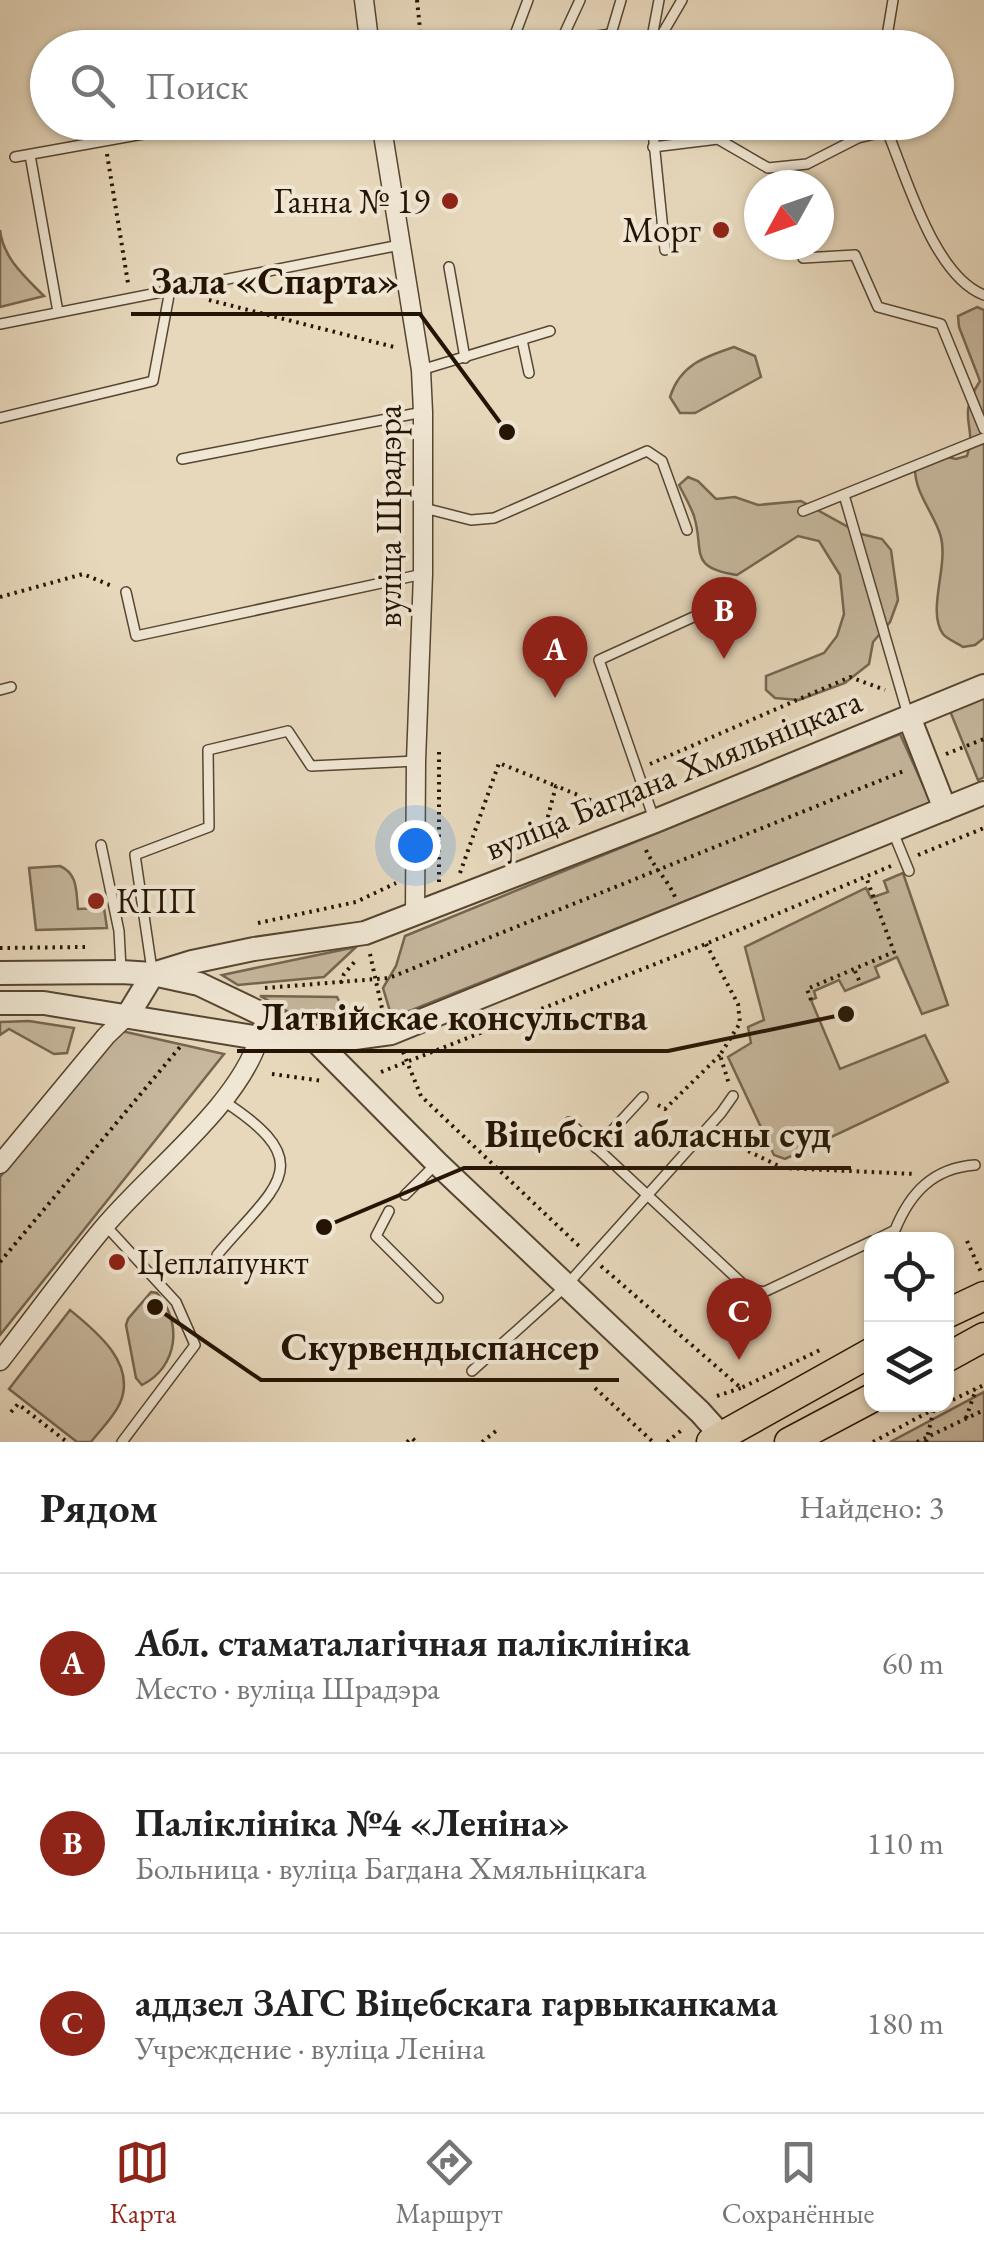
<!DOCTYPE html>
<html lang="ru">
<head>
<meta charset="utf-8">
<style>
  body { margin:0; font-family:"EB Garamond",serif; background:#f6f6f6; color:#222 }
  .controls { position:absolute; right:30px; bottom:30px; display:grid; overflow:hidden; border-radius:20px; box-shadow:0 2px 8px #0004 }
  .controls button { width:90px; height:90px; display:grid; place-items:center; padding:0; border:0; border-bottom:2px solid #e0e0e0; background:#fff; color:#222; font:50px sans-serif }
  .compass { position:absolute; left:744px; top:170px; width:90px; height:90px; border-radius:50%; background:#fff; box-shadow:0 2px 8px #0004; rotate:230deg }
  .you { position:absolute; left:415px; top:845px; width:35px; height:35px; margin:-25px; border:8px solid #fff; border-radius:50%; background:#1a73e8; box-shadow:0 0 0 15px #1a73e833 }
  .badge { display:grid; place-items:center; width:65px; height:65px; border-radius:50%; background:#8f2418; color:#fff; font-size:32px; font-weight:700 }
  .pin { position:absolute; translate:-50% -82px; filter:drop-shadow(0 2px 5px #0008) }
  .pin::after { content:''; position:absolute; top:52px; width:35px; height:30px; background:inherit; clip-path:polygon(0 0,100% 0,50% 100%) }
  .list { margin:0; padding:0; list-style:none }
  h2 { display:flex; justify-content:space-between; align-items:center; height:130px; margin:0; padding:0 40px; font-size:42px }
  h2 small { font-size:32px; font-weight:400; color:#767676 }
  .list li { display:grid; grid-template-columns:65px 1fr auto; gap:30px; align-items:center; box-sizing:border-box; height:180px; padding:0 40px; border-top:2px solid #e0e0e0 }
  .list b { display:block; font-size:38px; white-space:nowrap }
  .list p { margin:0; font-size:32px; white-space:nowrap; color:#767676 }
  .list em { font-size:32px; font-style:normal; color:#767676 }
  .icon { flex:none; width:55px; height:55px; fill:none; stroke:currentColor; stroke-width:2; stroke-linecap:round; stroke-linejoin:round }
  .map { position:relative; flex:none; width:984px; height:1442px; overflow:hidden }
  .search { position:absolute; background:#fff; box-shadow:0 2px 8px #0004; left:30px; right:30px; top:30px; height:110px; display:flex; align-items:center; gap:25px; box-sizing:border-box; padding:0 35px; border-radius:55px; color:#767676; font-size:38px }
  .sheet { height:670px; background:#fff }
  nav { display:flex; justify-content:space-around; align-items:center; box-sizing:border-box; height:140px; border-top:2px solid #e0e0e0; background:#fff; font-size:28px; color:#767676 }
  nav a { display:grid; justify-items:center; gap:5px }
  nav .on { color:#8f2418 }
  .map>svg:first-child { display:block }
  .green { fill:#c6b79d; stroke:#766650; stroke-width:2.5 }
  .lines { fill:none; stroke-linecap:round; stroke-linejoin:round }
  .service-casing { stroke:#564531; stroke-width:12 }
  .minor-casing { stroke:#564531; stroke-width:21 }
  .tertiary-casing { stroke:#564531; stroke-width:26 }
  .primary-casing { stroke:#251403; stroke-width:31 }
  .path { stroke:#251403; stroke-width:4; stroke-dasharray:2.5 5; stroke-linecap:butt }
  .service { stroke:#efe6d3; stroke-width:9 }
  .minor { stroke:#efe6d3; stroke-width:18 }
  .tertiary { stroke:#efe6d3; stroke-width:22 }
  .primary { stroke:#e7d8bc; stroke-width:28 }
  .poi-dot { fill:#8f2418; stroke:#efe6d3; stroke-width:4 }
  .labels { text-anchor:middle; stroke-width:8; stroke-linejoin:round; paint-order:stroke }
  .poi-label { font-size:35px; fill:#251403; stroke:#efe6d3; text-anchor:end }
  .street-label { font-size:35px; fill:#251403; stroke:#efe6d3 }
  .leader { fill:none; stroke:#251403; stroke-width:4 }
  .callout-dot { fill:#251403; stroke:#efe6d3; stroke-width:4 }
  .callout-label { font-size:38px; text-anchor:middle; font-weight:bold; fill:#251403; stroke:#efe6d3; stroke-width:8; stroke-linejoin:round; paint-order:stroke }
</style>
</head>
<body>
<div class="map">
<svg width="984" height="1442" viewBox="0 0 984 1442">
  <rect width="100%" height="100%" fill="#e7d8bc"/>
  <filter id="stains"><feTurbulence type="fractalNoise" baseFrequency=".002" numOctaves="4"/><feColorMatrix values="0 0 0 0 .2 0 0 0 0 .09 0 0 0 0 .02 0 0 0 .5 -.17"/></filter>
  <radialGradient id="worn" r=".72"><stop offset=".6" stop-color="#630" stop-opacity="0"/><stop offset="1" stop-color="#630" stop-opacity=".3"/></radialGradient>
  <g class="green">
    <path d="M0,230C3,258 25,277 44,296L0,307Z"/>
    <path d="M977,307L984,310V638L975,645L963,647C957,643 947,639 943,634C926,610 950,564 940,534C933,512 915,493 915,469L933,454L956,459L967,456C978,423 955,420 980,381L959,327L958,316Z"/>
    <path d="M734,347L755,356L761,377L695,413H680L670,397C680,365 704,357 734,347Z"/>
    <path d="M688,477L698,481L716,499L735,497L758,505L801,501L861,534L882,539L891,550L898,600L890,622L873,642L869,664L845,683L799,700L775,698L766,690V676L824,653L837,636L844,614L840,575L819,541L798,536L737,575C687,567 705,552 694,516C690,505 684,495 679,485Z"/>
    <path d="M984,698V777L978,780L950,711Z"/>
    <path d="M900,734L931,803L392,1018L383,988L396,966L405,936Z"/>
    <path d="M60,866C78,874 76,891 78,909L104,908L107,928L36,930L29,868Z"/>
    <path d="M903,873L948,1005L922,1014L897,957L875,967L879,977L845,991L839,980L814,991L816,998L811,1000L840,1069L925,1035L948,1082L785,1159L774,1155L728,1057L751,1043L748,1027L764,1020L745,947L866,888L871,898L888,892L884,881Z"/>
    <path d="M356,947L324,977L238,985L222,975Z"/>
    <path d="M260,996L337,997L345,1013L360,1027C322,1038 293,1013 260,996Z"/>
    <path d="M29,1021L74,1028L67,1053L54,1054L9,1029L0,1035V1022Z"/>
    <path d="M117,1030L224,1054L0,1335V1177Z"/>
    <path d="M151,1292L157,1293C183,1322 178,1367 142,1385L136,1378L126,1325L128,1319Z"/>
    <path d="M70,1310C96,1331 137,1364 120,1403C114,1417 100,1430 91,1442H77L9,1389Z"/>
    <path d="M984,1392V1442H890Z"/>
  </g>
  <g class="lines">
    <defs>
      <g id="service">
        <path d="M611,34L621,0"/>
        <path d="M561,41L580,0"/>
        <path d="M510,48L528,0"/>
        <path d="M516,48L611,34L634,48"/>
        <path d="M650,48L659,0"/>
        <path d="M654,48L682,0"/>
        <path d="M885,48L893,0"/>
        <path d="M652,122L665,250"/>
        <path d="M887,122V131C907,178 934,276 984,295"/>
        <path d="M718,139L721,122"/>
        <path d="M653,147L718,139L768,168L807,164L858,138L887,131"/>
        <path d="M30,155L58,312"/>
        <path d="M15,157L210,122"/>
        <path d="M803,258L855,255L878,307L941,324L984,429"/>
        <path d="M449,267L465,358"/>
        <path d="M0,324L400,245"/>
        <path d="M522,340L529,373"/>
        <path d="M421,370L550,331"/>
        <path d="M0,418L153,381L170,290"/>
        <path d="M182,459L423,412"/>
        <path d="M844,495L908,715"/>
        <path d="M424,508L471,520L494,518L647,451L662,461L687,530"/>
        <path d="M803,511L984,438"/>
        <path d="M126,592L136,636L423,574"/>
        <path d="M0,690L11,687"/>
        <path d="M654,819L599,660L735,598"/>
        <path d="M893,832L909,871"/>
        <path d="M101,845L119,931L121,969"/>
        <path d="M152,970L135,855L209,827L208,750L288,731L311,766L416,761"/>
        <path d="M569,1122L747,1288L764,1292L872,1241"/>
        <path d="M596,1148L643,1097"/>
        <path d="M405,1195L435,1165"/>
        <path d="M389,1211L376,1236L438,1298"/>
        <path d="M106,1226L176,1302L195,1345L122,1442"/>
        <path d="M875,1240L895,1230C910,1193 933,1168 975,1165"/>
        <path d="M217,1255C277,1184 321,1164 222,1100"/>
        <path d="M472,1371L565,1287L721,1113L733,1096"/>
      </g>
      <g id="minor">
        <path d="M364,0L370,48"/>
        <path d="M381,122L421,370L423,412V574L416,761L415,914"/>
        <path d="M0,1164L106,1036L128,1015"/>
        <path d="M0,1361C35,1316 68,1270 104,1227C151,1171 238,1106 259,1038"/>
      </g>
      <g id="tertiary">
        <path d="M909,717L945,809"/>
        <path d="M0,973L121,972L153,974L199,984L314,1039L437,1163L700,1412L727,1442"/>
        <path d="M0,1003H44L259,1038L340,1040L391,1033L984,793"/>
        <path d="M128,1015L153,974L192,962L254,949L365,933L655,821L984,686"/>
      </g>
      <g id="primary">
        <path d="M946,1314L984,1296"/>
        <path d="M946,1358L984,1337"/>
        <path d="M711,1442L872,1352"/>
        <path d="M789,1442L872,1398"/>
      </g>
    </defs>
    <use href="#service" class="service-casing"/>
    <use href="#minor" class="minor-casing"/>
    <use href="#tertiary" class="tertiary-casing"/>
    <use href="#primary" class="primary-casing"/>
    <g class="path">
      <path d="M417,0L422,48"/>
      <path d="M107,154L128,283"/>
      <path d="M209,300L398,348"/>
      <path d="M0,597L83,574L112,586"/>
      <path d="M946,754L984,739"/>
      <path d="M650,764L850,677L885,690"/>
      <path d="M570,827L631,803"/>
      <path d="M542,839L556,786L612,809"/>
      <path d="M646,850C654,868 668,880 675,897"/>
      <path d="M918,855L984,828"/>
      <path d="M460,873L499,763L556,786"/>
      <path d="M439,882V747"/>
      <path d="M258,923L356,902L396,883"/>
      <path d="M706,944L738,1004L740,1023L720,1055L729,1084"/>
      <path d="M0,948L85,947"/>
      <path d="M370,954L383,1013"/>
      <path d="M855,971L861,985"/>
      <path d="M341,983L344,974L357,959"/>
      <path d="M265,988L389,978L904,771"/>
      <path d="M811,1000L807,989L894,952L866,877"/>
      <path d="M403,1052L421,1096L579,1246"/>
      <path d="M381,1072L696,948L891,866"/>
      <path d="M272,1074L323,1081"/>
      <path d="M658,1105L665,1109L720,1055"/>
      <path d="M727,1130L746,1150L783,1168L915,1174"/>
      <path d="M967,1241L981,1272"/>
      <path d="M0,1262L180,1047"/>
      <path d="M601,1266L741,1388L822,1349"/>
      <path d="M595,1388L653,1442"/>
      <path d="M717,1396L741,1388"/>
      <path d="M946,1403L984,1385"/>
      <path d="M11,1412L18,1404L67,1442"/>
      <path d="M966,1418L976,1389"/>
      <path d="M407,1442L412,1438L416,1442"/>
      <path d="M482,1442L496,1431"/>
      <path d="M667,1442L683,1429"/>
      <path d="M873,1442L943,1404"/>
      <path d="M917,1442L984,1410"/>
      <path d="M926,1442L934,1409"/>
    </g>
    <use href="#service" class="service"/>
    <use href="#minor" class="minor"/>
    <use href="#tertiary" class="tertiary"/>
    <use href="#primary" class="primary"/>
  </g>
  <g class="poi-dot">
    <circle cx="450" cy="201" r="10"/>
    <circle cx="721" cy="230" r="10"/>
    <circle cx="96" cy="901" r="10"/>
    <circle cx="117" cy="1262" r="10"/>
  </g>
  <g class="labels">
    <g class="poi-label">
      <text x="430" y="213">Ганна № 19</text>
      <text x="701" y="242">Морг</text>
      <text x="116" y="913" text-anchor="start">КПП</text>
      <text x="137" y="1274" text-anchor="start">Цеплапункт</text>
    </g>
    <g class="street-label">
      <text transform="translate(389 516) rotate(-90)" y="12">вуліца Шрадэра</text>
      <text transform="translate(673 774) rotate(-22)" y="12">вуліца Багдана Хмяльніцкага</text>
    </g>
  </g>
  <path class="leader" d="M507 432L420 314H131M846 1014L668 1051H237M324 1227L464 1168H851M155 1307L261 1380H619"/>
  <g class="callout-dot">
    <circle cx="507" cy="432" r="10"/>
    <circle cx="846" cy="1014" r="10"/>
    <circle cx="324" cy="1227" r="10"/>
    <circle cx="155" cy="1307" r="10"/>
  </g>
  <g class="callout-label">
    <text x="275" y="294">Зала «Спарта»</text>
    <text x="452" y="1030">Латвійскае консульства</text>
    <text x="658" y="1147">Віцебскі абласны суд</text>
    <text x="440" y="1360">Скурвендыспансер</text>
  </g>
  <rect width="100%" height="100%" filter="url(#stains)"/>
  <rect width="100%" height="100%" fill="url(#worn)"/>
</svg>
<div class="controls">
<button><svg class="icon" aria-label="locate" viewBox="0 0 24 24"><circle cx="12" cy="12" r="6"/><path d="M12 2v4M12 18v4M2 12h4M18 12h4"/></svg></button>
<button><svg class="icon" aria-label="layers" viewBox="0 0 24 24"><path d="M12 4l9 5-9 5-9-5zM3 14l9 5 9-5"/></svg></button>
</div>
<svg class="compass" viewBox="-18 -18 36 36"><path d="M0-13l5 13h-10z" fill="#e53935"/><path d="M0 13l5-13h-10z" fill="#767676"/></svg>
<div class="you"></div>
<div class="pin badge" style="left:555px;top:698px">A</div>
<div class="pin badge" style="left:724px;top:659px">B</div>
<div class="pin badge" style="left:739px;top:1360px">C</div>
<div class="search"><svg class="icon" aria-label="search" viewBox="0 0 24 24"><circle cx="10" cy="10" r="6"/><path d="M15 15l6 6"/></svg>Поиск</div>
</div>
<section class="sheet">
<h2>Рядом<small>Найдено: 3</small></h2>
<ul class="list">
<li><span class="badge">A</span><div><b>Абл. стаматалагічная паліклініка</b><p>Место · вуліца Шрадэра</p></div><em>60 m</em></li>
<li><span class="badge">B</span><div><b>Паліклініка №4 «Леніна»</b><p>Больница · вуліца Багдана Хмяльніцкага</p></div><em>110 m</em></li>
<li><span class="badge">C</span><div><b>аддзел ЗАГС Віцебскага гарвыканкама</b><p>Учреждение · вуліца Леніна</p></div><em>180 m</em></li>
</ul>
</section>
<nav>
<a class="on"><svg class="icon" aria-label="map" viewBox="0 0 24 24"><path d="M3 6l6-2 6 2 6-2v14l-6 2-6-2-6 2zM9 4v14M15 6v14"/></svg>Карта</a>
<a><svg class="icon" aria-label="directions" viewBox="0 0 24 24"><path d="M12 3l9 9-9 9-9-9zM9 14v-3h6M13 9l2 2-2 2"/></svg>Маршрут</a>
<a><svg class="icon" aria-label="saved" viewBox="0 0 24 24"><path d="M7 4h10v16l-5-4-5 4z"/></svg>Сохранённые</a>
</nav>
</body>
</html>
